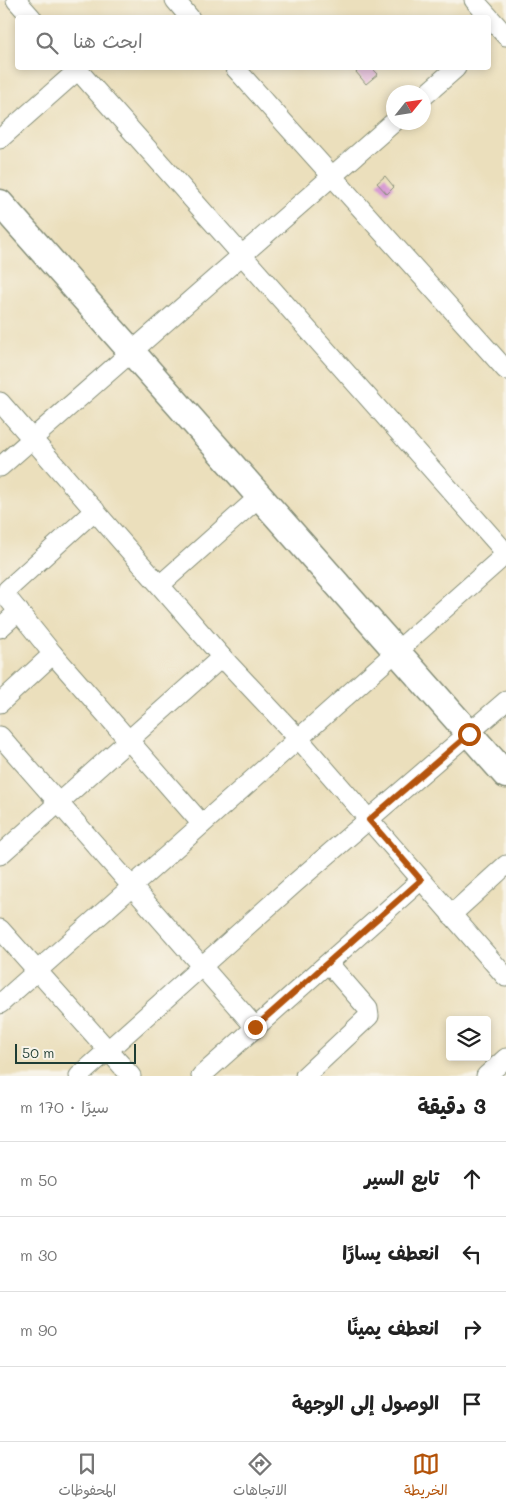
<!DOCTYPE html>
<html lang="ar">
<head>
<meta charset="utf-8">
<style>
  body { margin:0; font-family:Mali,"Playpen Sans Arabic",sans-serif; background:#f2f2f2; color:#222; direction:rtl }
  .controls { position:absolute; right:15px; bottom:15px; display:grid; overflow:hidden; border-radius:5px; box-shadow:0 2px 8px #0003 }
  .controls button { width:45px; height:45px; display:grid; place-items:center; padding:0; border:0; border-bottom:1px solid #e0e0e0; background:#fff; color:#222; font:25px sans-serif }
  .compass { position:absolute; left:386px; top:85px; width:45px; height:45px; border-radius:50%; background:#fff; box-shadow:0 2px 8px #0003; rotate:60deg }
  .scale { position:absolute; left:15px; bottom:12px; width:121px; box-sizing:border-box; padding-left:5px; border:2px solid #1f3d34; border-top:0; font-size:14px; line-height:18px; white-space:nowrap; color:#1f3d34; -webkit-text-stroke:4px #f7f3e8; paint-order:stroke }
  .stop { position:absolute; width:15px; height:15px; margin:-11px; border:4px solid #b45309; border-radius:50%; background:#fff }
  .stop.end { background:#b45309; border-color:#fff; box-shadow:0 1px 5px #0008 }
  .list { margin:0; padding:0; list-style:none }
  h2 { display:flex; justify-content:space-between; align-items:center; height:65px; margin:0; padding:0 20px; font-size:21px }
  h2 small { font-size:16px; font-weight:400; color:#767676 }
  .list li { display:grid; grid-template-columns:32px 1fr auto; gap:15px; align-items:center; box-sizing:border-box; height:75px; padding:0 20px; border-top:1px solid #e0e0e0 }
  .list b { display:block; font-size:19px; white-space:nowrap }
  .list em { font-size:16px; font-style:normal; color:#767676 }
  .icon { flex:none; width:28px; height:28px; fill:none; stroke:currentColor; stroke-width:2; stroke-linecap:round; stroke-linejoin:round }
  .map { position:relative; flex:none; width:506px; height:1076px; overflow:hidden; direction:ltr }
  .search { position:absolute; background:#fff; box-shadow:0 2px 8px #0003; left:15px; right:15px; top:15px; height:55px; display:flex; align-items:center; gap:12px; box-sizing:border-box; padding:0 18px; border-radius:5px; color:#767676; font-size:19px }
  .sheet { height:365px; background:#fff }
  nav { display:flex; justify-content:space-around; align-items:center; box-sizing:border-box; height:70px; border-top:1px solid #e0e0e0; background:#fff; font-size:14px; color:#767676 }
  nav a { display:grid; justify-items:center; gap:2px }
  nav .on { color:#b45309 }
  .map>svg:first-child { display:block }
  .building { fill:#d798d3 }
  .lines { fill:none; stroke-linecap:round; stroke-linejoin:round }
  .street-casing { stroke:#858e78; stroke-width:21 }
  .secondary-casing { stroke:#858e78; stroke-width:29 }
  .street { stroke:#fff; stroke-width:19 }
  .secondary { stroke:#fff; stroke-width:26 }
  .route { stroke:#b45309; stroke-width:6 }
</style>
</head>
<body>
<div class="map">
<svg width="506" height="1076" viewBox="0 0 506 1076">
  <rect width="100%" height="100%" fill="#f7f3e8"/>
  <filter id="ink" filterUnits="userSpaceOnUse"><feTurbulence type="fractalNoise" baseFrequency=".02" numOctaves="2"/><feDisplacementMap in="SourceGraphic" scale="10" xChannelSelector="R" yChannelSelector="G"/><feConvolveMatrix kernelMatrix="1 2 1 2 8 2 1 2 1" color-interpolation-filters="sRGB"/></filter>
  <filter id="wash" filterUnits="userSpaceOnUse"><feTurbulence type="fractalNoise" baseFrequency=".0096" numOctaves="4" result="noise"/><feDisplacementMap in="SourceGraphic" scale="20" xChannelSelector="R" yChannelSelector="G"/><feGaussianBlur stdDeviation="1.12" result="paint"/><feColorMatrix in="noise" values="0 0 0 0 0 0 0 0 0 0 0 0 0 0 0 0 0 1.4 0 .05"/><feComposite in="paint" operator="in"/></filter>
  <g filter="url(#wash)">
    <rect width="100%" height="100%" fill="#ebdfbc"/>
    <g id="blocks">
      <g class="building">
        <path d="M361,68H372L378,74L366,84L356,72Z"/>
        <path d="M385,176L394,187L387,194L377,183Z"/>
      </g>
    </g>
  </g>
  <g filter="url(#ink)">
    <use href="#blocks" fill-opacity="0" stroke="#858e78" stroke-width="1"/>
    <g class="lines">
      <defs>
        <g id="street">
          <path d="M16,0L32,18"/>
          <path d="M175,0L190,18"/>
          <path d="M474,0L506,36"/>
          <path d="M76,68L506,553"/>
          <path d="M235,68L506,370"/>
          <path d="M424,96L456,68"/>
          <path d="M0,139L78,70"/>
          <path d="M0,402L222,657L298,738L506,977"/>
          <path d="M0,467L394,122"/>
          <path d="M95,510L7,590L6,596L53,654L202,824"/>
          <path d="M160,585L260,496"/>
          <path d="M0,628L19,611"/>
          <path d="M0,703L53,654"/>
          <path d="M0,736L255,1027"/>
          <path d="M0,855L222,657"/>
          <path d="M451,915L506,865"/>
          <path d="M0,929L131,1076"/>
          <path d="M0,1004L506,554"/>
          <path d="M79,1076L295,883L506,701"/>
          <path d="M201,1076L421,880"/>
          <path d="M305,1076L369,1016L368,1009L329,964"/>
          <path d="M486,1076L506,1058"/>
        </g>
        <path id="secondary" d="M0,203L506,775"/>
      </defs>
      <use href="#street" class="street-casing"/>
      <use href="#secondary" class="secondary-casing"/>
      <use href="#street" class="street"/>
      <use href="#secondary" class="secondary"/>
    </g>
  </g>
  <g class="lines" filter="url(#ink)">
    <path class="route" d="M255,1027L421,880L369,820L469,734"/>
  </g>
</svg>
<div class="controls">
<button><svg class="icon" aria-label="layers" viewBox="0 0 24 24"><path d="M12 4l9 5-9 5-9-5zM3 14l9 5 9-5"/></svg></button>
</div>
<svg class="compass" viewBox="-18 -18 36 36"><path d="M0-13l5 13h-10z" fill="#e53935"/><path d="M0 13l5-13h-10z" fill="#767676"/></svg>
<div class="scale">50 m</div>
<div class="stop" style="left:469px;top:734px"></div>
<div class="stop end" style="left:255px;top:1027px"></div>
<div class="search"><svg class="icon" aria-label="search" viewBox="0 0 24 24"><circle cx="10" cy="10" r="6"/><path d="M15 15l6 6"/></svg>ابحث هنا</div>
</div>
<section class="sheet">
<h2>3 دقيقة<small>سيرًا · 170 m</small></h2>
<ul class="list">
<li><svg class="icon" aria-label="ahead" viewBox="0 0 24 24"><path d="M12 20V5M6 11l6-6 6 6"/></svg><div><b>تابع السير</b></div><em>50 m</em></li>
<li><svg class="icon" aria-label="left" viewBox="0 0 24 24"><path d="M17 20v-9H6M10 6l-5 5 5 5"/></svg><div><b>انعطف يسارًا</b></div><em>30 m</em></li>
<li><svg class="icon" aria-label="right" viewBox="0 0 24 24"><path d="M7 20v-9h11M14 6l5 5-5 5"/></svg><div><b>انعطف يمينًا</b></div><em>90 m</em></li>
<li><svg class="icon" aria-label="arrive" viewBox="0 0 24 24"><path d="M6 21V4h12l-3 4 3 4H6"/></svg><div><b>الوصول إلى الوجهة</b></div></li>
</ul>
</section>
<nav>
<a class="on"><svg class="icon" aria-label="map" viewBox="0 0 24 24"><path d="M3 6l6-2 6 2 6-2v14l-6 2-6-2-6 2zM9 4v14M15 6v14"/></svg>الخريطة</a>
<a><svg class="icon" aria-label="directions" viewBox="0 0 24 24"><path d="M12 3l9 9-9 9-9-9zM9 14v-3h6M13 9l2 2-2 2"/></svg>الاتجاهات</a>
<a><svg class="icon" aria-label="saved" viewBox="0 0 24 24"><path d="M7 4h10v16l-5-4-5 4z"/></svg>المحفوظات</a>
</nav>
</body>
</html>
